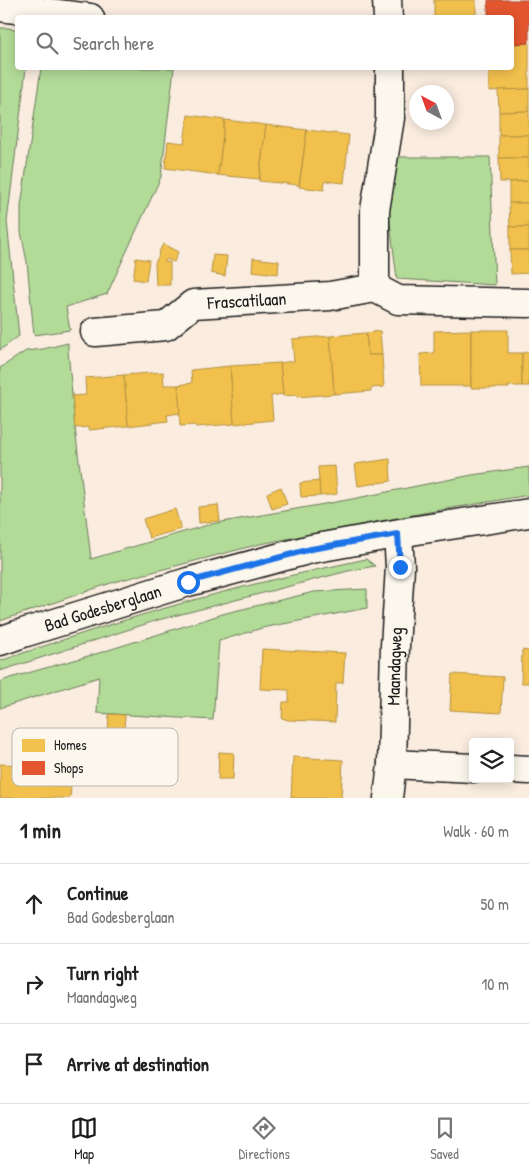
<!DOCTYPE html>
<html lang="en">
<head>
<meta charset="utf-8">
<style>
  body { margin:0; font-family:"Patrick Hand",sans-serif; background:#f2f2f2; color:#222 }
  .controls { position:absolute; right:15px; bottom:15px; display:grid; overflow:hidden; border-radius:5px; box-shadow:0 2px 12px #0003 }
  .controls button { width:45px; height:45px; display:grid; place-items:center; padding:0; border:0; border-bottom:1px solid #e0e0e0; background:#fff; color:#222; font:25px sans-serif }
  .compass { position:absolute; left:409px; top:85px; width:45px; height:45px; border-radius:50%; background:#fff; box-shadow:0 2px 12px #0003; rotate:319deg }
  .stop { position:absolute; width:15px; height:15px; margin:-11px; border:4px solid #1a73e8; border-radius:50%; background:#fff }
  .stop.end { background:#1a73e8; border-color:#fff; box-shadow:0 1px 5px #0008 }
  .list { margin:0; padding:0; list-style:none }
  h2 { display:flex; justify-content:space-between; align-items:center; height:65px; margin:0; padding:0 20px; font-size:21px }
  h2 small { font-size:16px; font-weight:400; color:#767676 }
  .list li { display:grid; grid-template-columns:32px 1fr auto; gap:15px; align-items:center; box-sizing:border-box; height:80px; padding:0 20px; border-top:1px solid #e0e0e0 }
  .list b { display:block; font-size:19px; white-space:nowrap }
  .list p { margin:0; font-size:16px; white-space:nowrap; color:#767676 }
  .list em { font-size:16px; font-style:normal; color:#767676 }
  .icon { flex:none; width:28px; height:28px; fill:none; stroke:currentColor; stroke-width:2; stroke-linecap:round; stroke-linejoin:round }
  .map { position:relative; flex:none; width:529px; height:798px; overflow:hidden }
  .search { position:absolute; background:#fff; box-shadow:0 2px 12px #0003; left:15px; right:15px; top:15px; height:55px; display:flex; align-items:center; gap:12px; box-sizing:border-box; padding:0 18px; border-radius:5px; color:#767676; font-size:19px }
  .sheet { height:305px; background:#fff }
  nav { display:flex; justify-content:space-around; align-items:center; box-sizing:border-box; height:70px; border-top:1px solid #e0e0e0; background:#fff; font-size:14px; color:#767676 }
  nav a { display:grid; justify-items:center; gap:2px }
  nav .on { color:#1c1c1c }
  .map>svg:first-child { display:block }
  .green { fill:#b3db98; stroke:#687c5a }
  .homes { fill:#f2c14e; stroke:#b2903f }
  .shops { fill:#e4572e; stroke:#a84529 }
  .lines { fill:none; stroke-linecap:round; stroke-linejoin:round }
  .minor-casing { stroke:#1c1c1c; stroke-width:31 }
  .minor { stroke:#fbf7ec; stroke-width:28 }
  .route { stroke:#1a73e8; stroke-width:6 }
  .labels { text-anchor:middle; stroke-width:5; stroke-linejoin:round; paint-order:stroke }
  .street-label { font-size:18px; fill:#1c1c1c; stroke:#fbf7ec }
  .key { fill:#fbf7ec; stroke:#b8b5ae; stroke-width:1 }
  .key-label { font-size:14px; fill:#1c1c1c }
</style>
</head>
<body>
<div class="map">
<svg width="529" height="798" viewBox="0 0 529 798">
  <rect width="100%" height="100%" fill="#faecdf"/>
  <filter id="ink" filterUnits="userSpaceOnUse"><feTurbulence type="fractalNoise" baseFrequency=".02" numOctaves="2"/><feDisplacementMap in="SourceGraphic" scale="10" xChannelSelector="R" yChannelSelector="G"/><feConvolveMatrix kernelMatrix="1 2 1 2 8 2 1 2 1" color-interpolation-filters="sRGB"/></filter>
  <g filter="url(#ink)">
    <g class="green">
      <path d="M0,28H9L17,31L18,68H26L7,222L19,336L0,350Z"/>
      <path d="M41,68H174L161,177L107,294L66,307L70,330L34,335L27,262L21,232V206Z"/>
      <path d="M397,157H490L495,285L397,279L389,215Z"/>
      <path d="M68,343V350L75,428L91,559L211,524L347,500L472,475L529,467V495L423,513L260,544L114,582L0,621V368L26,351L43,349Z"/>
      <path d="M366,559L375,566L348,571L259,594L158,620L0,671V661C84,632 169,605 255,584C292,575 329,567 366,559Z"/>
      <path d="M367,589V608L262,628L219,641L213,720L97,713L99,677L0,708V682L10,678L99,653L226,613L314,592Z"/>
    </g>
    <g class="homes">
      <rect x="434" y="0" width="42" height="18"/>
      <path d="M529,43V89L489,91V68H512V44Z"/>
      <path d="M529,89V111L499,112L498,90Z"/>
      <path d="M529,111V135H499V112Z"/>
      <path d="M188,115L225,120L218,175L165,168L168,141L184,143Z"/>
      <path d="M225,120L266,125L259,179L218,175Z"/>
      <path d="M266,125L307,130L299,185L259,181Z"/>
      <path d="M307,130L349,135L344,183L325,181L324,190L299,187Z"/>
      <rect x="499" y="135" width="30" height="23"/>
      <path d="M499,158H529V181L500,182Z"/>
      <path d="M529,181V203H509V182Z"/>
      <path d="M509,203H529V227H510Z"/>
      <rect x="510" y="227" width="19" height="23"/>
      <path d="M163,244L178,252L174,262L167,259L164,262H170V285H156L155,263L159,255L158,254Z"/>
      <path d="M510,250H529V273L511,274Z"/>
      <path d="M213,255L227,256L225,276L211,273Z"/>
      <path d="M136,258L149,260L146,281L133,279Z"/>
      <path d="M253,258L279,261L278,274L252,271Z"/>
      <path d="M471,330V386H421L420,354L434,353V331Z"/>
      <path d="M471,330H508V353H522V386H508L509,388H471Z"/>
      <path d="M380,331L382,355H368L366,333Z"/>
      <path d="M366,333L368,355H382L384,387L371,388V391L334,394L330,336Z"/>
      <path d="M330,336L334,394L297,397V395L283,396L280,363L294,361L292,339Z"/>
      <path d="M529,352V386H522V353Z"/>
      <path d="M280,363L283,394L271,396L273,420L234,424L230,366Z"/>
      <path d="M230,366L234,424L196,427L195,425L180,426L178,385L192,383L191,370Z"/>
      <path d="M163,372L164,385H178L180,413L167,415L168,421L128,426L124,375Z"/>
      <path d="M124,375L128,426L89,430V427L75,428L72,396L86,395L85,378Z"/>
      <path d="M390,459L391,481L358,486L355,464Z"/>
      <path d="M335,466L337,494L320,496L318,467Z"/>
      <path d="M319,481L320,496L301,497L300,483Z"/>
      <path d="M281,487L287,504L272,509L267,493Z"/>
      <path d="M218,505L220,521L199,523L198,507Z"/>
      <path d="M175,509L181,529L149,538L143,519Z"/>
      <path d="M262,649L345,653L343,683H336L335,722L288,720L282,718L283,702H289V690L260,689Z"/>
      <path d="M522,650L529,651V683H521Z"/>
      <path d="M452,674L503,677L501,713L450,710Z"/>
      <path d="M109,714L125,715L124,730L170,733L168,776L145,774V780L126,779V774L118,773L119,754L107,753Z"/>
      <path d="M219,752L234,753L233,779H218Z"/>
      <path d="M293,757L343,760L341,798H291Z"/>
      <path d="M0,764L53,766L52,786L71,787L70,798H0Z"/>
    </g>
    <path class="shops" d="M488,0H529V43L512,44V18H488Z"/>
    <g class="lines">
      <defs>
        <g id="minor">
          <path d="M387,0L388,18"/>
          <path d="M0,7L90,18"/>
          <path d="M375,288L398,300L529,303"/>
          <path id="s1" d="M95,332L166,326L193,304L330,296L375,288V210L390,118V68"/>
          <path id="s2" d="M0,641L23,633L188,582L311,549L417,530L529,513"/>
          <path d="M392,764L473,768"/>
          <path d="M510,769L529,770"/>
          <path id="s3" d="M388,798L392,764L395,646L400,567L398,534"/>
        </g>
      </defs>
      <use href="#minor" class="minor-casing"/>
      <use href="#minor" class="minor"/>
    </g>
  </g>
  <g class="lines" filter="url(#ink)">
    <path class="route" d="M188,582L311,549L398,534L400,567"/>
  </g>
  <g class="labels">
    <g class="street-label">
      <text dy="6" stroke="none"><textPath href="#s1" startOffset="160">Frascatilaan</textPath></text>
      <text dy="6" stroke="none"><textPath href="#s2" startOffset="108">Bad Godesberglaan</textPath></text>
      <text dy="6" stroke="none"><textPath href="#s3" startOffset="132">Maandagweg</textPath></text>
    </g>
  </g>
  <rect x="12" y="728" width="166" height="58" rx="8" class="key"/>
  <rect x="22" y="739" width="23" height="13" fill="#f2c14e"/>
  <rect x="22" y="761" width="23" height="14" fill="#e4572e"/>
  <g class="key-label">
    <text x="54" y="750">Homes</text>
    <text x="54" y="773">Shops</text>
  </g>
</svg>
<div class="controls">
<button><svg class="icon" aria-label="layers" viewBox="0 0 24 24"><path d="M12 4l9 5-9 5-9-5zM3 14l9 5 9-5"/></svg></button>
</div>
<svg class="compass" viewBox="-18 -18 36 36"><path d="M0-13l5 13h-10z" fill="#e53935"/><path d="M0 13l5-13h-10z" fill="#767676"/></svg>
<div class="stop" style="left:188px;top:582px"></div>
<div class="stop end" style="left:400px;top:567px"></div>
<div class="search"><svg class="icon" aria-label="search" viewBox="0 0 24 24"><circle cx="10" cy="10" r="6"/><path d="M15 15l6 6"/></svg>Search here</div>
</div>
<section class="sheet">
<h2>1 min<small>Walk · 60 m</small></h2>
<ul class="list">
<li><svg class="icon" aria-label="ahead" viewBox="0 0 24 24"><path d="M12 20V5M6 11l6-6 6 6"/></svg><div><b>Continue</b><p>Bad Godesberglaan</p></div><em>50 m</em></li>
<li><svg class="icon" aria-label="right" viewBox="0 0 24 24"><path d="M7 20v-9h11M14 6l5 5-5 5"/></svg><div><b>Turn right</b><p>Maandagweg</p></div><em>10 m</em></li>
<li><svg class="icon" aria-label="arrive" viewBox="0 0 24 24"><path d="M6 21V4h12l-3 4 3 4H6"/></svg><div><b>Arrive at destination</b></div></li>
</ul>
</section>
<nav>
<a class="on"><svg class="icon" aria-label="map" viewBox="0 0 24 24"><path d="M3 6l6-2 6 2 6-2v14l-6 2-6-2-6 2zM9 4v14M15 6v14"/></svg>Map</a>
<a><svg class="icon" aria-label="directions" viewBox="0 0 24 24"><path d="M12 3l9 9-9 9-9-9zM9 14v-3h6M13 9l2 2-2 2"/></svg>Directions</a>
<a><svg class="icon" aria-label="saved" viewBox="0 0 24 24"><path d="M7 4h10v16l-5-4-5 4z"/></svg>Saved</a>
</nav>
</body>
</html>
